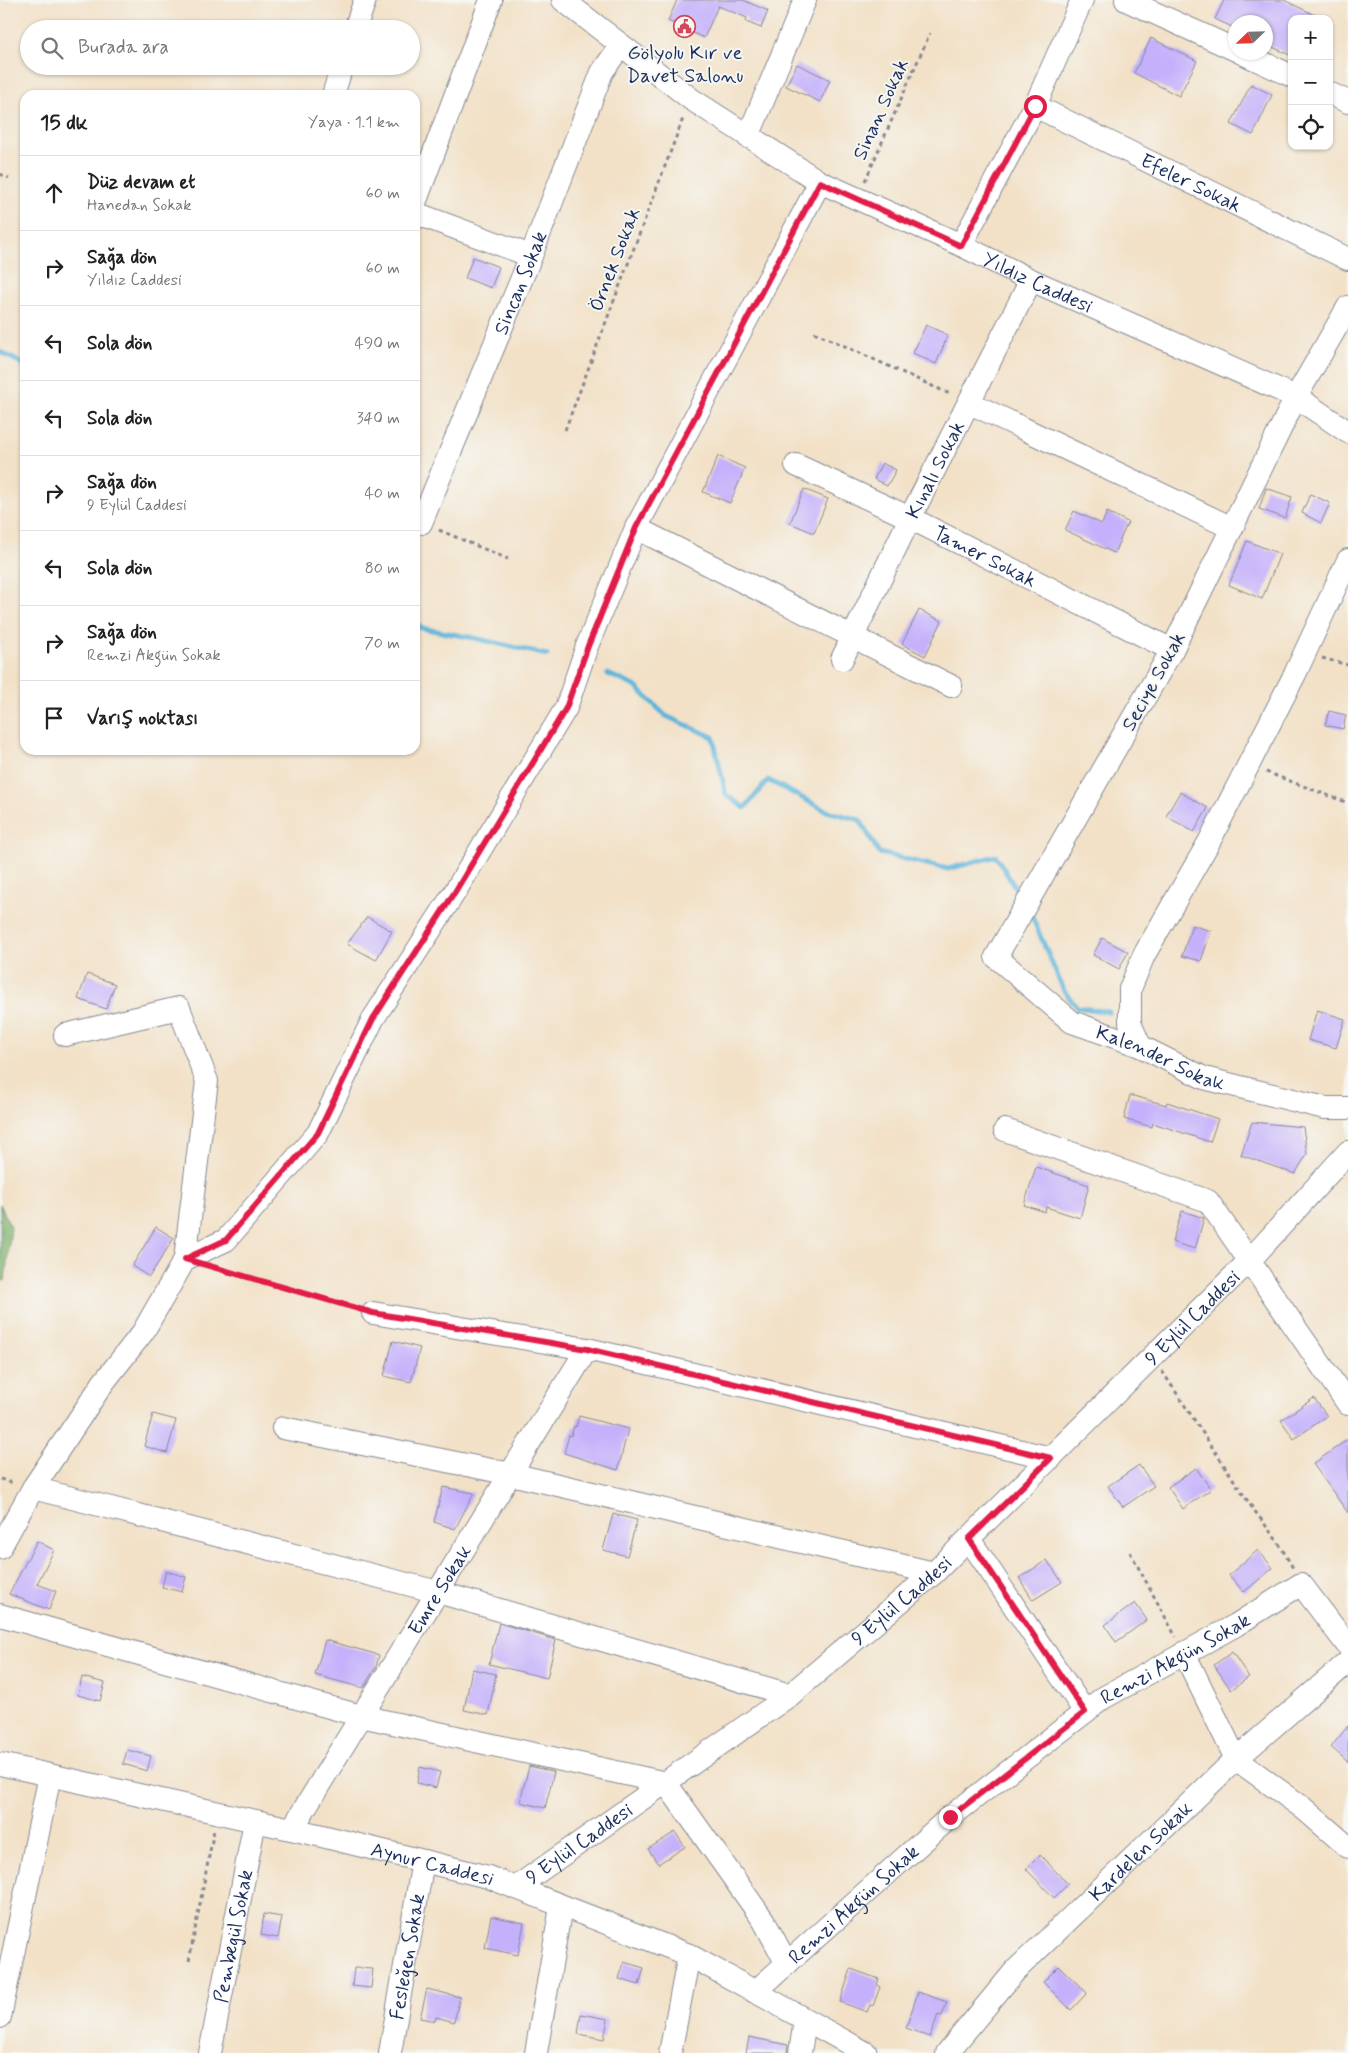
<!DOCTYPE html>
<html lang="tr">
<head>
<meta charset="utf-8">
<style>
  body { margin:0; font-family:Mynerve,sans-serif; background:#f6f6f6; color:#222 }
  .controls { position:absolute; right:15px; top:15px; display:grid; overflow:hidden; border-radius:10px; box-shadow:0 1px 4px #0004 }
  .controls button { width:45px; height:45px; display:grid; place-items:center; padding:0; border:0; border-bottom:1px solid #e0e0e0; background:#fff; color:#222; font:25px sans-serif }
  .compass { position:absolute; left:1228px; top:15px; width:45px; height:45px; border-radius:50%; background:#fff; box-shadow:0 1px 4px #0004; rotate:247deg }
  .stop { position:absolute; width:15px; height:15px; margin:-11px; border:4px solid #e11d48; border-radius:50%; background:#fff }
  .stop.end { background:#e11d48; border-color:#fff; box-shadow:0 1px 5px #0008 }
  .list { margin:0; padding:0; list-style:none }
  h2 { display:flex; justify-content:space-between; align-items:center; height:65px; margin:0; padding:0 20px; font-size:21px }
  h2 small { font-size:16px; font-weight:400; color:#767676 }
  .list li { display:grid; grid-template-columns:32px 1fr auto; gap:15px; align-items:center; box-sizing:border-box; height:75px; padding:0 20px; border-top:1px solid #e0e0e0 }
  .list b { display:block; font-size:19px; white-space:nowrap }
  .list p { margin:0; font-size:16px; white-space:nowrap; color:#767676 }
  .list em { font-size:16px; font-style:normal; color:#767676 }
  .icon { flex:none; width:28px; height:28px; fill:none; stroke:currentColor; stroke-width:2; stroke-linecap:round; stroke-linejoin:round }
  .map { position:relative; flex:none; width:1348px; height:2053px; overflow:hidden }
  .search { position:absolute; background:#fff; box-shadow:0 1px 4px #0004; left:20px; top:20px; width:400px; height:55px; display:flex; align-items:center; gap:12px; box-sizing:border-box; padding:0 18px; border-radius:28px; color:#767676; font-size:19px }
  .panel { position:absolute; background:#fff; box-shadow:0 1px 4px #0004; left:20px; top:90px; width:400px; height:665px; border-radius:15px }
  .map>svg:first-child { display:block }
  .forest { fill:#80b36e; stroke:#4e7166 }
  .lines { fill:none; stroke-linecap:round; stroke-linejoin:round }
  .stream { stroke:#5db4da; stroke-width:5 }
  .building { fill:#c4b0fb }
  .minor-casing { stroke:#868892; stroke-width:24 }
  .path { stroke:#868892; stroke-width:3; stroke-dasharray:4 4; stroke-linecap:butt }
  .minor { stroke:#fff; stroke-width:22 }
  .route { stroke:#e11d48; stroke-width:6 }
  .labels { text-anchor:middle; stroke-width:4; stroke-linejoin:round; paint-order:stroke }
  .poi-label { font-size:20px; fill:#1b2f5e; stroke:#f6f6f2 }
  .street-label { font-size:20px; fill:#1b2f5e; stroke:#f6f6f2 }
</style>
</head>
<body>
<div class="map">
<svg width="1348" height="2053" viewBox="0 0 1348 2053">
  <rect width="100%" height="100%" fill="#f6f6f2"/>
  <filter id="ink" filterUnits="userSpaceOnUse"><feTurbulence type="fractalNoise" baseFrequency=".02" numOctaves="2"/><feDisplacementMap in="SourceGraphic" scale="10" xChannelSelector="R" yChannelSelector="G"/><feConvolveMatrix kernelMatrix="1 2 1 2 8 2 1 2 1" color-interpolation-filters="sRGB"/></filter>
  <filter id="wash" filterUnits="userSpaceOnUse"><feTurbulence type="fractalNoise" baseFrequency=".0096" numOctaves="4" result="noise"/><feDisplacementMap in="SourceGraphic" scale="20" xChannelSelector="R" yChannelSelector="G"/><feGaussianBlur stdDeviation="1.12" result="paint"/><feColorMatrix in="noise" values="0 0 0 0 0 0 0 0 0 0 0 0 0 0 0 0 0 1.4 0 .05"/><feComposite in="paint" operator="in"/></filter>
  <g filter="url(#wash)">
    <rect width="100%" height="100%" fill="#f2e1c7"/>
    <path class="forest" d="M0,1204L11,1228L5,1281L0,1280Z"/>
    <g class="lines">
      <g class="stream">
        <path d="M0,352L25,365"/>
        <path d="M415,622L421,628L479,639L547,655"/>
        <path d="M608,674L635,686L666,716L713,737L726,795L745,808L768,780L827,811L860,820L879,853L948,869L996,856L1022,899"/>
        <path d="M1030,912L1064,991L1077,1007L1109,1012"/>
      </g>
    </g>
    <g id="blocks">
      <g class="building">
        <path d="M677,0H743L768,11L761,28L746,22L747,18L718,6L704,38L668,21Z"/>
        <path d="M1224,0H1284L1323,19H1292V56L1266,44V22H1236V29L1215,19Z"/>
        <path d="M1151,38L1197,61L1179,96L1134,73Z"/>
        <path d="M797,64L830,80L820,102L786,86Z"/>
        <path d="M1251,84L1272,95L1253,135L1231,124Z"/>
        <path d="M473,257L499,267L491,288L465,278Z"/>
        <path d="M926,325L948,335L936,364L913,353Z"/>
        <path d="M718,456L745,468L730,503L703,492Z"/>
        <path d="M882,463L896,470L887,486L874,479Z"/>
        <path d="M1266,488L1292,497L1285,518L1259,509Z"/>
        <path d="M804,489L828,499L814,533L790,523Z"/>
        <path d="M1310,494L1330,503L1321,523L1302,513Z"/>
        <path d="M1074,511L1102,524L1107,512L1128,522L1114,553L1065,530Z"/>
        <path d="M1247,541L1280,554L1262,599L1229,585Z"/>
        <path d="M919,610L942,621L925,656L902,644Z"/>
        <path d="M1329,711L1346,715L1343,729L1325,725Z"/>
        <path d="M1180,792L1208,808L1194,832L1166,816Z"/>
        <path d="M367,917L392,931L376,960L347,944Z"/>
        <path d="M1192,925L1211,931L1201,961L1182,956Z"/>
        <path d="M1102,938L1128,952L1119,969L1093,955Z"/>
        <path d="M87,974L115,984L106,1009L78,999Z"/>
        <path d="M1317,1010L1345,1019L1336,1048L1308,1040Z"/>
        <path d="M1130,1095L1166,1105L1167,1102L1218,1119L1210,1142L1153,1123L1152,1127L1124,1119Z"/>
        <path d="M1252,1122L1303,1127L1307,1154L1295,1174L1241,1155Z"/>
        <path d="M1036,1167L1089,1185L1080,1218L1046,1207L1045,1212L1024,1205Z"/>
        <path d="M1182,1211L1204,1218L1195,1249L1172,1242Z"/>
        <path d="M156,1227L174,1238L149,1277L132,1266Z"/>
        <path d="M393,1341L420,1348L411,1382L384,1376Z"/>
        <path d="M1314,1398L1327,1416L1294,1439L1281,1420Z"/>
        <path d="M153,1414L176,1420L167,1453L144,1446Z"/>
        <path d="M579,1416L628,1429L618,1470L564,1453L569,1435L571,1436L574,1426L576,1427Z"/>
        <path d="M1348,1439V1513L1313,1464Z"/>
        <path d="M1139,1465L1154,1486L1123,1507L1108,1486Z"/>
        <path d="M1196,1468L1211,1489L1183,1509L1168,1487Z"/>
        <path d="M443,1487L474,1493L455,1529L434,1522Z"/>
        <path d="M613,1514L637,1520L627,1556L603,1550Z"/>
        <path d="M37,1541L54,1550L37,1584L56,1591L49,1610L9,1594Z"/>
        <path d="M1258,1550L1273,1568L1244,1592L1229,1575Z"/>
        <path d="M1047,1560L1062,1582L1033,1600L1019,1578Z"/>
        <path d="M166,1571L186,1577L182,1592L162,1587Z"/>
        <path d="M1135,1603L1147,1620L1116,1642L1105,1625Z"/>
        <path d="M499,1623L556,1640L547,1678L489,1664Z"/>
        <path d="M325,1640L379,1655L376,1667L363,1688L315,1675Z"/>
        <path d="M1232,1652L1249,1677L1231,1690L1214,1665Z"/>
        <path d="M472,1669L496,1674L488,1715L464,1710Z"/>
        <path d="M82,1677L105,1683L100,1701L78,1695Z"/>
        <path d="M1348,1726V1762L1331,1747Z"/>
        <path d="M127,1750L151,1756L147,1771L123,1764Z"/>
        <path d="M529,1766L554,1772L545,1808L520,1802Z"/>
        <path d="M420,1767L440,1772L436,1788L417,1783Z"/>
        <path d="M675,1832L685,1847L658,1864L648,1849Z"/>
        <path d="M1040,1855L1068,1884L1054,1898L1026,1869Z"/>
        <path d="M264,1914L282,1917L278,1938L261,1935Z"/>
        <path d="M491,1916L524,1923L518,1955L485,1948Z"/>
        <path d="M624,1962L644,1968L639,1985L619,1979Z"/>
        <path d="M1059,1966L1087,1993L1071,2010L1043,1982Z"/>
        <path d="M354,1968L373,1969L371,1988L352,1986Z"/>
        <path d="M851,1969L879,1979L877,1985L880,1987L873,2006L870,2005L867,2012L840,2002Z"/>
        <path d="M427,1989L460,1997L454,2022L436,2017L435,2021L420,2018Z"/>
        <path d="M918,1992L947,2002L942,2016L938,2015L930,2037L906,2028Z"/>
        <path d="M581,2014L608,2019L604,2039L578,2034Z"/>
        <path d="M749,2037L788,2045L787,2053H746Z"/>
      </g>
    </g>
  </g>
  <g filter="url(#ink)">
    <use href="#blocks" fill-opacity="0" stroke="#868892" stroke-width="1"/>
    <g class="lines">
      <defs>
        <g id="minor">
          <path id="s1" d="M563,0L691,99L820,182L961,245L1031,280L1296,397L1348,432"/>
          <path d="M1126,0L1236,50"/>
          <path d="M355,29L365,0"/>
          <path d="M1240,52L1292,76"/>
          <path d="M1329,93L1348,102"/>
          <path d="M333,95L342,66"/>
          <path id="s2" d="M1035,106L1348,259"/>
          <path d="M748,137L805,0"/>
          <path d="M415,203L491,0"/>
          <path d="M415,213L531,256"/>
          <path d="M961,245L1035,106L1082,0"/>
          <path id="s3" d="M1348,307L1296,397L1172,650L996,957L1072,1022L1140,1046L1204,1078L1325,1108H1348"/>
          <path d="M970,403L1232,528"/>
          <path id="s4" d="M796,465L910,518L1172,650"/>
          <path id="s5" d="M421,523L531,256L602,72L621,45"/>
          <path d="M636,528L951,686"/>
          <path id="s6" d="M842,659L910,518L1031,280"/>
          <path d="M1140,1046L1130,1023V989L1144,955L1209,842L1295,674L1348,560"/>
          <path d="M1005,1130L1208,1201L1348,1404"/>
          <path d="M185,1259L226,1240L318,1133L373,1019L453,895L566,708L587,646L636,528L820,182"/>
          <path d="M373,1313L587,1349L1051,1458"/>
          <path d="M283,1428L511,1474L934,1573"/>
          <path d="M33,1488L438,1592L790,1695"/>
          <path d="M969,1539L1085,1712"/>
          <path d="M0,1548L33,1488L103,1383L143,1332L185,1259L207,1081L179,1008L65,1035"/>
          <path d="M0,1615L361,1716L666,1783L764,1921L787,1964"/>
          <path d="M1184,1653L1236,1759L1303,1808L1348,1847"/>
          <path id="s7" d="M0,1764L318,1835L488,1877L689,1955L866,2053"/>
          <path id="s8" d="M292,1829L587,1349"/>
          <path id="s9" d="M515,1888L790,1695L934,1573L1250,1260L1348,1152"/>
          <path id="s10" d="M755,1992L950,1817L1103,1698L1236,1625L1301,1584L1348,1646"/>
          <path d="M0,2017L50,1775"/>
          <path id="s11" d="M210,2053L255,1821"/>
          <path id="s12" d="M390,2053L423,1861"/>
          <path d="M536,2053L561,1907"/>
          <path d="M670,2053L689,1955"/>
          <path d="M800,2053L805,2020"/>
          <path id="s13" d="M947,2053L1015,1971L1236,1759L1348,1662"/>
        </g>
      </defs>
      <use href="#minor" class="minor-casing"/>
      <g class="path">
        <path d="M0,174L9,178"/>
        <path d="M865,181L930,33"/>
        <path d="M814,332L952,395"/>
        <path d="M565,430L684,116"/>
        <path d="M439,530L508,559"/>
        <path d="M1322,658L1348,665"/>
        <path d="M1266,772L1348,803"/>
        <path d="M214,1268L355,1308"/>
        <path d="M1162,1371L1251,1506L1278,1542L1293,1568"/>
        <path d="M0,1479L13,1483"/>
        <path d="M1130,1552L1176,1637"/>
        <path d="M189,1961L214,1830"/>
      </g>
      <use href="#minor" class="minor"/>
    </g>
  </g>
  <g class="lines" filter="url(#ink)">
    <path class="route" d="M950,1817L1085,1712L969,1539L1051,1458L587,1349L373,1313L185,1259L226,1240L318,1133L373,1019L453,895L566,708L588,646L636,528L820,182L961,246L1035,106"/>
  </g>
  <defs>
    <symbol id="civic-ring" viewBox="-11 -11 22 22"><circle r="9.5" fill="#f6f6f2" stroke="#d1495b" stroke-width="1.5"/><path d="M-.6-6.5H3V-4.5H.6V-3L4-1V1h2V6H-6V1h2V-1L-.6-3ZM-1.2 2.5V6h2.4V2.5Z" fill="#d1495b"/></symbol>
  </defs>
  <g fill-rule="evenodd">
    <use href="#civic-ring" x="672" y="14" width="25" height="25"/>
  </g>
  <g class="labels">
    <g class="poi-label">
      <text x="685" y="59">Gölyolu Kır ve<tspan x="685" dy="23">Davet Salonu</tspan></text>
    </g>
    <g class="street-label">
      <text transform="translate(880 109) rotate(-66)" y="7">Sinan Sokak</text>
      <text dy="7" stroke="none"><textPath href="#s2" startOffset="174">Efeler Sokak</textPath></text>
      <text transform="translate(614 259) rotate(-69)" y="7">Örnek Sokak</text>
      <text dy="7" stroke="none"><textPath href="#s1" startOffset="555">Yıldız Caddesi</textPath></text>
      <text dy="7" stroke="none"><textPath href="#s5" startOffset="260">Sincan Sokak</textPath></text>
      <text dy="7" stroke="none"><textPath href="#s6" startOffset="211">Kınalı Sokak</textPath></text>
      <text dy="7" stroke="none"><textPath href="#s4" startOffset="210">Tamer Sokak</textPath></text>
      <text transform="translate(1153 681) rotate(-61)" y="7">Seciye Sokak</text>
      <text dy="7" stroke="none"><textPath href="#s3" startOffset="935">Kalender Sokak</textPath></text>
      <text dy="7" stroke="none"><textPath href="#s9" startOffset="888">9 Eylül Caddesi</textPath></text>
      <text dy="7" stroke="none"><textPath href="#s8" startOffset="281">Emre Sokak</textPath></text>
      <text dy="7" stroke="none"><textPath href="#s9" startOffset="482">9 Eylül Caddesi</textPath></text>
      <text dy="7" stroke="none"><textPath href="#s10" startOffset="538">Remzi Akgün Sokak</textPath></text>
      <text dy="7" stroke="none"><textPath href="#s9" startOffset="78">9 Eylül Caddesi</textPath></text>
      <text dy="7" stroke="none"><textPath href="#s13" startOffset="280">Kardelen Sokak</textPath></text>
      <text dy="7" stroke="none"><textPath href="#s7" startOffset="444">Aynur Caddesi</textPath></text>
      <text dy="7" stroke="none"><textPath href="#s10" startOffset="132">Remzi Akgün Sokak</textPath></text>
      <text dy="7" stroke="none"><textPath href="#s11" startOffset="119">Pembegül Sokak</textPath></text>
      <text dy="7" stroke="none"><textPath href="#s12" startOffset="98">Fesleğen Sokak</textPath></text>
    </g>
  </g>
</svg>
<div class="controls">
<button>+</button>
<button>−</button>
<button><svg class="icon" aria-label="locate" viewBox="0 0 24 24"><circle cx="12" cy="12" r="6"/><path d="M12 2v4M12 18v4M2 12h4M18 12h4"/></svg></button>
</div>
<svg class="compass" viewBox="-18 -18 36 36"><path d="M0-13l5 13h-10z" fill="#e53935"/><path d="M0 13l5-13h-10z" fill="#767676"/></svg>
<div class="stop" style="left:1035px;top:106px"></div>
<div class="stop end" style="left:950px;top:1817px"></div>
<div class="search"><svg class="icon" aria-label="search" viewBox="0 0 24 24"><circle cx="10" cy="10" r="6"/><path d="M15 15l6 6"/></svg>Burada ara</div>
<section class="panel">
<h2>15 dk<small>Yaya · 1.1 km</small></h2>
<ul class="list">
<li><svg class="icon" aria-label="ahead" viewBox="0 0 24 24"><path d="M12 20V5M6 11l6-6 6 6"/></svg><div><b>Düz devam et</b><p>Hanedan Sokak</p></div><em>60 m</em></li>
<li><svg class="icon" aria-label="right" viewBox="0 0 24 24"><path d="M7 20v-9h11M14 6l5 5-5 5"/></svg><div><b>Sağa dön</b><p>Yıldız Caddesi</p></div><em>60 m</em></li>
<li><svg class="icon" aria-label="left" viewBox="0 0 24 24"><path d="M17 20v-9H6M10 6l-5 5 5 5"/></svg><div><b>Sola dön</b></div><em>490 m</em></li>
<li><svg class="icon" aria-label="left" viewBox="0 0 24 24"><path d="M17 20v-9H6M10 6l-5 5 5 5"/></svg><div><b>Sola dön</b></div><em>340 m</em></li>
<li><svg class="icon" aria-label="right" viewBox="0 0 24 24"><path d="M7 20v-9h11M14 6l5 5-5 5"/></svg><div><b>Sağa dön</b><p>9 Eylül Caddesi</p></div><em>40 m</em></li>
<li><svg class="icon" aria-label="left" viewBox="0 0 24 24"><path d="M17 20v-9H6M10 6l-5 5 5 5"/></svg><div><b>Sola dön</b></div><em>80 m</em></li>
<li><svg class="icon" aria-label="right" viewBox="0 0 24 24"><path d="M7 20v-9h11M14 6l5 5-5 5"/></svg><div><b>Sağa dön</b><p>Remzi Akgün Sokak</p></div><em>70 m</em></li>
<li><svg class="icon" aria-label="arrive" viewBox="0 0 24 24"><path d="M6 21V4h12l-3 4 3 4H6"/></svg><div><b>Varış noktası</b></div></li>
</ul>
</section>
</div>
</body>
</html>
